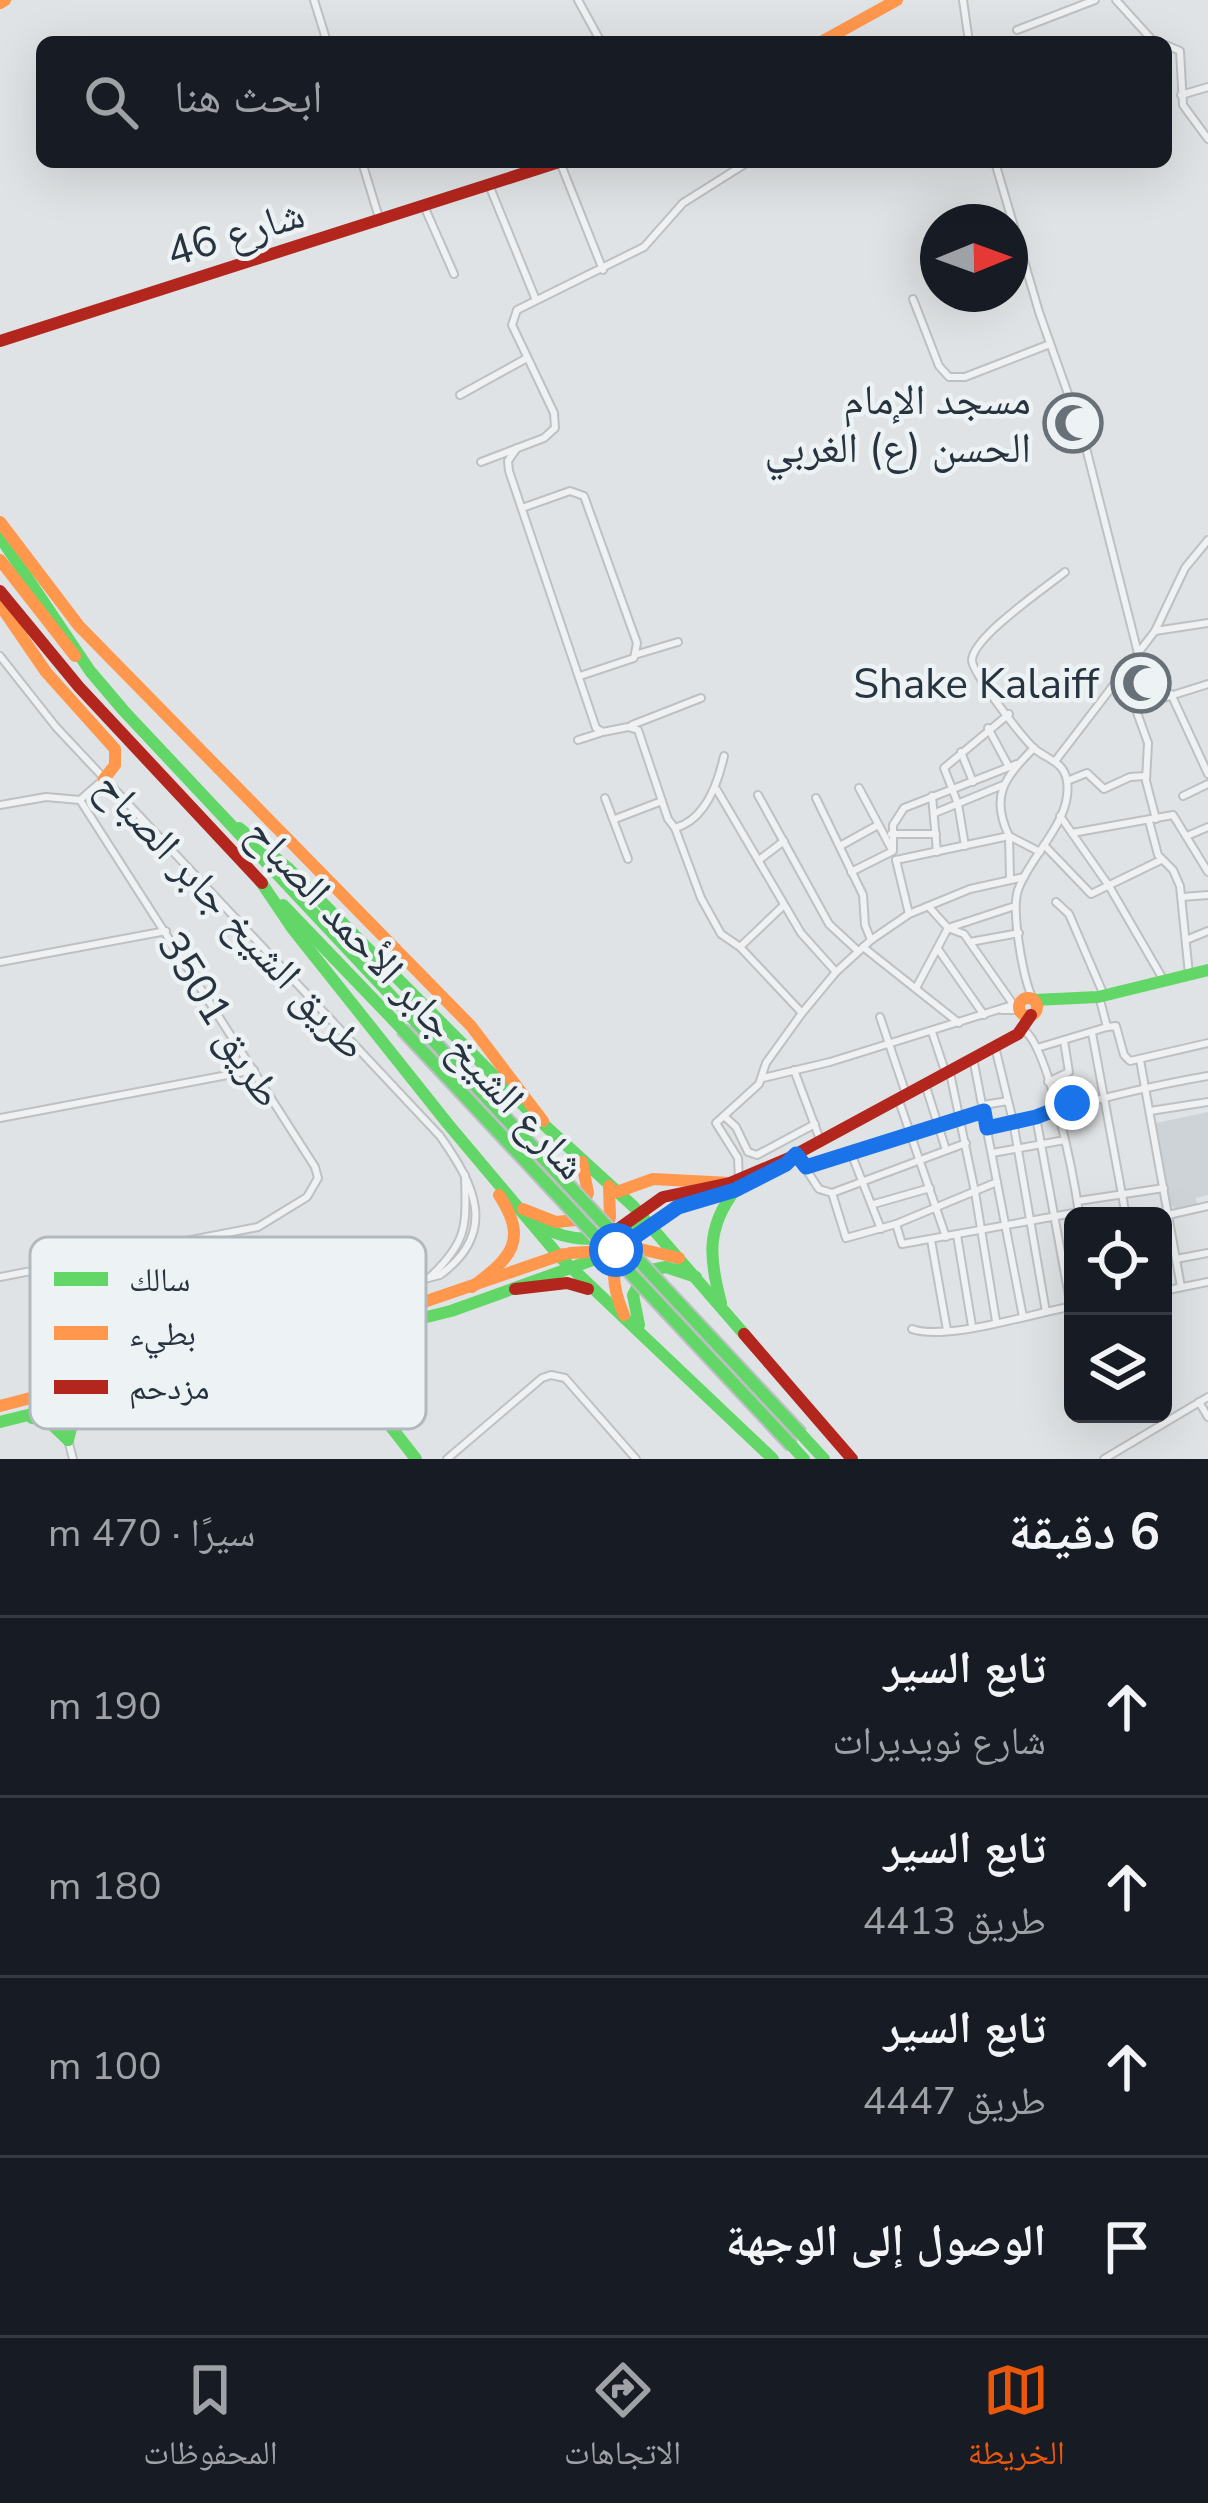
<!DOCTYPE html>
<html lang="ar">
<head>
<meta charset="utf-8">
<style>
  body { margin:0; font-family:"Nunito Sans","Noto Naskh Arabic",sans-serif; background:#20242c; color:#f1f3f6; direction:rtl }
  .controls { position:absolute; right:36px; bottom:36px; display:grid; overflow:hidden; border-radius:18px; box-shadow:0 12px 48px #0002 }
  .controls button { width:108px; height:108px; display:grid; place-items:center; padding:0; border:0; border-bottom:3px solid #363941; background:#171b24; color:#f1f3f6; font:60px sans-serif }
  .compass { position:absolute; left:920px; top:204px; width:108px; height:108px; border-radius:50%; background:#171b24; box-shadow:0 12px 48px #0002; rotate:89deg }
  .stop { position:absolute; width:36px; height:36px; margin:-27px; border:9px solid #1a73e8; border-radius:50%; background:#fff }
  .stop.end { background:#1a73e8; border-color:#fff; box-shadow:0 3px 12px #0008 }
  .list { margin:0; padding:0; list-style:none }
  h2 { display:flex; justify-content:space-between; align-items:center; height:156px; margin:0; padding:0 48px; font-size:51px }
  h2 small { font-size:39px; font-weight:400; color:#9ea1a6 }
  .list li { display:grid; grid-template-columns:78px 1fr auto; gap:36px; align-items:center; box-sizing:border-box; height:180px; padding:0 48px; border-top:3px solid #363941 }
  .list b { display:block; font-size:45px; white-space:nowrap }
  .list p { margin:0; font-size:39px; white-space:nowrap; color:#9ea1a6 }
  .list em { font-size:39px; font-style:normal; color:#9ea1a6 }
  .icon { flex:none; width:66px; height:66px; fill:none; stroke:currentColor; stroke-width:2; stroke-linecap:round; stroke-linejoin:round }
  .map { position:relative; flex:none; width:1208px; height:1459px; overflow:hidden; direction:ltr }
  .search { position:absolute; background:#171b24; box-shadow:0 12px 48px #0002; left:36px; right:36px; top:36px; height:132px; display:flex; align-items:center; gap:30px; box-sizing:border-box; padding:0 42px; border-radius:18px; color:#9ea1a6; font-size:45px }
  .sheet { height:876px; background:#171b24 }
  nav { display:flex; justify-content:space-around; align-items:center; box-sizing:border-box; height:168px; border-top:3px solid #363941; background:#171b24; font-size:33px; color:#9ea1a6 }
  nav a { display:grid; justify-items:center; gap:6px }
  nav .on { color:#ea580c }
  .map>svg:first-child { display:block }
  .built { fill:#ced3d8 }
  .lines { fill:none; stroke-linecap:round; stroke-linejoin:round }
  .street-casing { stroke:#bec1c3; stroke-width:10 }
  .street { stroke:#eff1f2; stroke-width:6 }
  .fast { stroke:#63d668; stroke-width:12 }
  .slow { stroke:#ff974d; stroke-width:12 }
  .jam { stroke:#b3261e; stroke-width:12 }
  .fast-bridge-casing { stroke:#bcc0c3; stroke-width:16; stroke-linecap:butt }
  .fast-bridge { stroke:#63d668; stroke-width:12 }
  .route { stroke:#1a73e8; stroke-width:15 }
  .labels { text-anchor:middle; stroke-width:9; stroke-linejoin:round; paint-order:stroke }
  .street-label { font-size:42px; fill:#27333e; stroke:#edf2f5 }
  .poi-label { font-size:42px; fill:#27333e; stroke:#edf2f5; text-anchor:end }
  .key { fill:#edf2f5; stroke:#b2b9be; stroke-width:3 }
  .key-label { font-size:33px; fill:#27333e }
</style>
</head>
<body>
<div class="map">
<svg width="1208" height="1459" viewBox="0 0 1208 1459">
  <rect width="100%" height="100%" fill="#e0e3e5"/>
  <path class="built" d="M1208,1112V1195L1196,1198L1197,1206L1178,1210L1170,1205L1156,1123Z"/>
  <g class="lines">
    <defs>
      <g id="street">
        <path d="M314,0L327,42"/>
        <path d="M578,0L601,42"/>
        <path d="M963,0L969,42"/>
        <path d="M1116,0L1154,42"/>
        <path d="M1017,30L1095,0"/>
        <path d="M1166,45L1180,51L1183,105L1208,139"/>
        <path d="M1181,95L1208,87"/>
        <path d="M362,162L380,221"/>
        <path d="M560,162L603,270"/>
        <path d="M995,162L1039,312L1083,436L1138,653"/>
        <path d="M489,185L536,300"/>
        <path d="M424,206L454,274"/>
        <path d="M913,299L939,366L949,377H965L1050,344"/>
        <path d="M460,395L527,358"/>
        <path d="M517,448L508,461L509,471L596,728L603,732L628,727L638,730L668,819L675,828C705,820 718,783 724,756"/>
        <path d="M481,462L544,438L555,428L554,413L512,325L517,310L644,247L683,203L748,162"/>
        <path d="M522,508L570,491L584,496L637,643L634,658L580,676"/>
        <path d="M1155,631L1208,623"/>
        <path d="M638,654L678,642"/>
        <path d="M0,656L56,727L440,1136C474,1184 499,1232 440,1275L226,1330"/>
        <path d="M1118,679L1135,707L1148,743L1146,781L1156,819"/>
        <path d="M1171,694L1208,774"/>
        <path d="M1135,707L1208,684"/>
        <path d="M632,725L701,698"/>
        <path d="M988,728L1009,767"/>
        <path d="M578,740L600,733"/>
        <path d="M1034,748C1004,778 990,796 1009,836L1040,852"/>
        <path d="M961,752L973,782"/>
        <path d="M1056,760L1155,631L1185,568L1208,540"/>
        <path d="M1067,781L1087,773L1104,789L1130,777L1145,776"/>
        <path d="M859,788L891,848"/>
        <path d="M717,790L801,933L836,972"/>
        <path d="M758,795L829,924L858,951"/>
        <path d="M932,796L937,852"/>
        <path d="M1183,796L1208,784"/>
        <path d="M605,798L628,859"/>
        <path d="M816,798L863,895L865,925L871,940"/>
        <path d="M80,800L104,779"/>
        <path d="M0,805L46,797L80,800L315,1167L318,1178L307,1197L258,1227L0,1277"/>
        <path d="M935,813L1003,785"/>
        <path d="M1060,816L1109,886L1163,979"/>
        <path d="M615,819L662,801"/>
        <path d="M1149,821L1158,855L1173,870L1180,886L1189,974"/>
        <path d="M675,828L701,898L721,934L740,947L802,1013"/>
        <path d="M1072,833L1173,815L1208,872"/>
        <path d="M891,834H936"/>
        <path d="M1187,836L1208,827"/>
        <path d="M1044,845L1091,894L1161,860"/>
        <path d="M840,846L878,825"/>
        <path d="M965,846L958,804L944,768L1009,714"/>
        <path d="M759,860L784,841"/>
        <path d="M896,860L1009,836L1010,877"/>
        <path d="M896,860L909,914"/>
        <path d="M851,872L893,851V825L904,808L1017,764"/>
        <path d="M1182,897L1208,895"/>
        <path d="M1056,902L1069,914L1103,993"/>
        <path d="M929,907L948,928L964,934L1013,1004"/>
        <path d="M1186,940L1208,931"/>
        <path d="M970,942L1019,933"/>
        <path d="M740,947L784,905"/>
        <path d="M863,947L959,1023"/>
        <path d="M938,949L984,1015"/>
        <path d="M0,962L166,931"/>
        <path d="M916,988L948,928L1015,906"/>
        <path d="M1099,996L1107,1027"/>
        <path d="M1033,999C1023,979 1011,911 1018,890C1030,855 1073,821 1067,781C1064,762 1049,760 1036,750C1024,740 972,673 972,660C973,637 1045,588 1065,572"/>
        <path d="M1002,1010H1019"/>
        <path d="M880,1017L906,1094"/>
        <path d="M1107,1027L1116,1026L1124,1055L1130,1061L1208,1043"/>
        <path d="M1024,1030C1049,1048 1074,1178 1079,1213"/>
        <path d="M932,1032L946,1074"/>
        <path d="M1092,1033L1126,1216"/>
        <path d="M995,1047L1013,1121L1046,1312"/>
        <path d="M1037,1048L1107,1027"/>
        <path d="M973,1058L1023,1317"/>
        <path d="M1140,1060L1181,1287"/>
        <path d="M794,1070L821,1142"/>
        <path d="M950,1073L975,1192L996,1321"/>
        <path d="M763,1078L830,1062L1019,1003"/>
        <path d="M1048,1082L1069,1072L1064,1041"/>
        <path d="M926,1087L946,1150"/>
        <path d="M899,1101L946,1237"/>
        <path d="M983,1105L1008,1101"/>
        <path d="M1150,1111L1208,1102"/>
        <path d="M724,1116L736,1127L748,1152L757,1155L815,1124"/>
        <path d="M1036,1117L1071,1307"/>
        <path d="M0,1118L254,1070"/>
        <path d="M987,1128C1061,1109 1132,1089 1208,1076"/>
        <path d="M851,1153L881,1229"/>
        <path d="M992,1153L1065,1140"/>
        <path d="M796,1154L819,1189L832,1193L846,1238L896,1224L997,1182"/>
        <path d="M806,1167L984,1111"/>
        <path d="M739,1180L738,1158L716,1123L759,1084L766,1063L802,1013L836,972L871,940L909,914L970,889L1024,877"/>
        <path d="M832,1193L966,1143"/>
        <path d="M1078,1201L1164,1188"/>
        <path d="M874,1204L930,1188"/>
        <path d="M1168,1215L1208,1206"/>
        <path d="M896,1224L902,1244L1079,1212"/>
        <path d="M957,1235L972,1326"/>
        <path d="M931,1240L947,1330"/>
        <path d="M184,1242C191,1277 191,1326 223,1346"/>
        <path d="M1176,1259L1208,1253"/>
        <path d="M431,1276C469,1240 466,1224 465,1175"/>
        <path d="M1163,1291L1208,1282"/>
        <path d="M912,1329C947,1341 1030,1314 1069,1307"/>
        <path d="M187,1356L196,1342L200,1324"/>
        <path d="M1199,1402L1208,1417"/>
        <path d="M60,1409L73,1459"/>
        <path d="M447,1459L542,1378L551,1375L565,1378L636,1459"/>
        <path d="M1104,1459L1208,1397"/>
      </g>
    </defs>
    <use href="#street" class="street-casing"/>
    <use href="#street" class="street"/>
    <g class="fast">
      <path d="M0,537L90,671L124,711L415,1021"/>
      <path d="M239,828L289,869L529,1111L633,1206L744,1334"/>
      <path d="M261,882L292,928L448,1124L559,1256L773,1459"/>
      <path d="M283,905L402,1029"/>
      <path d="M1034,1000L1098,997L1208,970"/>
      <path d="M540,1225C576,1248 612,1238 650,1225"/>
      <path d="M721,1303C709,1258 706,1228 735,1190"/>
      <path d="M639,1325L633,1295L646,1271L666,1267L696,1277"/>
      <path d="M243,1349L331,1334L350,1337L381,1414L416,1459"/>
      <path d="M362,1366L366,1348L378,1333"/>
      <path d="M32,1418L47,1420L68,1440"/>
      <path d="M0,1422L451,1311L601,1257"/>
      <path d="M801,1434L824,1459"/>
      <path d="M68,1440L73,1421L87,1404"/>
      <path d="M792,1446L804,1459"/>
    </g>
    <g class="slow">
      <path d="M0,3L5,0"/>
      <path d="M821,42L897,0"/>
      <path d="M0,522L79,626L471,1026L543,1121"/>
      <path d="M0,560L75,656"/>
      <path d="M0,605L46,672L115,749V765L104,779"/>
      <circle cx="1028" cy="1007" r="9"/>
      <path d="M617,1192L653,1179L730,1183"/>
      <path d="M523,1209L556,1222L576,1220L588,1193L582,1162"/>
      <path d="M570,1253L640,1249L679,1258"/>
      <path d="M597,1259L610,1217L609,1186"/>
      <path d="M472,1287C511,1258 529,1241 499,1195"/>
      <path d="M624,1315C612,1287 609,1264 625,1237"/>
      <path d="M74,1399L142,1375"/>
      <path d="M0,1406L236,1345L415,1305L564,1254"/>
    </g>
    <g class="jam">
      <path d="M0,341L559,162"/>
      <path d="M0,591L79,687L262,883"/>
      <path d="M607,1237L663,1197L730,1183L789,1158L1018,1034L1031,1015"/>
      <path d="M621,1247L678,1207L735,1190L781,1166"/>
      <path d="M515,1289L567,1283L588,1289"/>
      <path d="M744,1334L852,1459"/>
      <path d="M325,1345L349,1352L356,1361"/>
    </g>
    <defs>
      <g id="fast-bridge">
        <path d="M415,1021L801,1434"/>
        <path d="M402,1029L792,1446"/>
      </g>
    </defs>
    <use href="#fast-bridge" class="fast-bridge-casing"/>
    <use href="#fast-bridge" class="fast-bridge"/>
  </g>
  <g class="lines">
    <path class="route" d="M616,1250L678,1207L735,1190L786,1164L796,1154L806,1167L984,1111L987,1128L1036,1117L1072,1103"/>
  </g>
  <defs>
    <symbol id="mosque-ring" viewBox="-11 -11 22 22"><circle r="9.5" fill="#edf2f5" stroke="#687178" stroke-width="1.5"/><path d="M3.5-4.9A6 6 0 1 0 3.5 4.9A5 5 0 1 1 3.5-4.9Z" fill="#687178"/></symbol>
  </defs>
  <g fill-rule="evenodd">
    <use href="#mosque-ring" x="1040" y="390" width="66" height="66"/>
    <use href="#mosque-ring" x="1108" y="650" width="66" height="66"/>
  </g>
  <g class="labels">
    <g class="street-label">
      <text transform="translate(235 232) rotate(-17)" y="15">شارع 46</text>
      <text transform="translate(232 915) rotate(47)" y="15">طريق الشيخ جابر الصباح</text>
      <text transform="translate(417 998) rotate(47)" y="15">شارع الشيخ جابر الأحمد الصباح</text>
      <text transform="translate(221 1019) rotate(58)" y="15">طريق 3501</text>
    </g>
    <g class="poi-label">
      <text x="1031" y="414">مسجد الإمام<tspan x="1031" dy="48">الحسن (ع) الغربي</tspan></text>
      <text x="1099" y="698">Shake Kalaiff</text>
    </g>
  </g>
  <rect x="30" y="1237" width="396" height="192" rx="18" class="key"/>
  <rect x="54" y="1272" width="54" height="14" fill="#63d668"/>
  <rect x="54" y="1326" width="54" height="14" fill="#ff974d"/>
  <rect x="54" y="1380" width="54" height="14" fill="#b3261e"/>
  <g class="key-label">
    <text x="129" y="1291">سالك</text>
    <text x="129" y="1345">بطيء</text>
    <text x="129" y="1399">مزدحم</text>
  </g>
</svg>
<div class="controls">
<button><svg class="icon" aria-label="locate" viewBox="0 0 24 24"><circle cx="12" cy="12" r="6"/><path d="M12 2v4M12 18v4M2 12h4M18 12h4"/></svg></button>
<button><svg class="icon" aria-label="layers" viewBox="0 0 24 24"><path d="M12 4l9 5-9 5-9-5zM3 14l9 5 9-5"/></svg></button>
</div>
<svg class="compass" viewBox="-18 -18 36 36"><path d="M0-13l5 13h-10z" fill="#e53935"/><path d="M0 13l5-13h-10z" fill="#9ea1a6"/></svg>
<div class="stop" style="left:616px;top:1250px"></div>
<div class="stop end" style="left:1072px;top:1103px"></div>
<div class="search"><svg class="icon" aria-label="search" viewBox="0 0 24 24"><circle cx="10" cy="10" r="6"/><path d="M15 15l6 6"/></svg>ابحث هنا</div>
</div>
<section class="sheet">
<h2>6 دقيقة<small>سيرًا · 470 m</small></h2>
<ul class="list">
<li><svg class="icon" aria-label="ahead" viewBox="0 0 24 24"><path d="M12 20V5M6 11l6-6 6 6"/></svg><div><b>تابع السير</b><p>شارع نويديرات</p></div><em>190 m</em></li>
<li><svg class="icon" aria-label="ahead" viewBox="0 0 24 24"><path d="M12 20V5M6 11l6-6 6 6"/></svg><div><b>تابع السير</b><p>طريق 4413</p></div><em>180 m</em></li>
<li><svg class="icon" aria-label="ahead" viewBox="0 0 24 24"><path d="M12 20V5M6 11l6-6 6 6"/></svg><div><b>تابع السير</b><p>طريق 4447</p></div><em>100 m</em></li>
<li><svg class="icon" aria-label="arrive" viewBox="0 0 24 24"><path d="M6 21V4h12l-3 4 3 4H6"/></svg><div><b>الوصول إلى الوجهة</b></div></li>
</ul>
</section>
<nav>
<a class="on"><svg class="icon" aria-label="map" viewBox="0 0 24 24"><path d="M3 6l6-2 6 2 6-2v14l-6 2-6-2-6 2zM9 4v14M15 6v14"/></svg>الخريطة</a>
<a><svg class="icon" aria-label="directions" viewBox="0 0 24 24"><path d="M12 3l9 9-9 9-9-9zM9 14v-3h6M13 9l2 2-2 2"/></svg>الاتجاهات</a>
<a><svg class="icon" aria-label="saved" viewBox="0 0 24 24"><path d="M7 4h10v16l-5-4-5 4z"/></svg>المحفوظات</a>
</nav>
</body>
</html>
